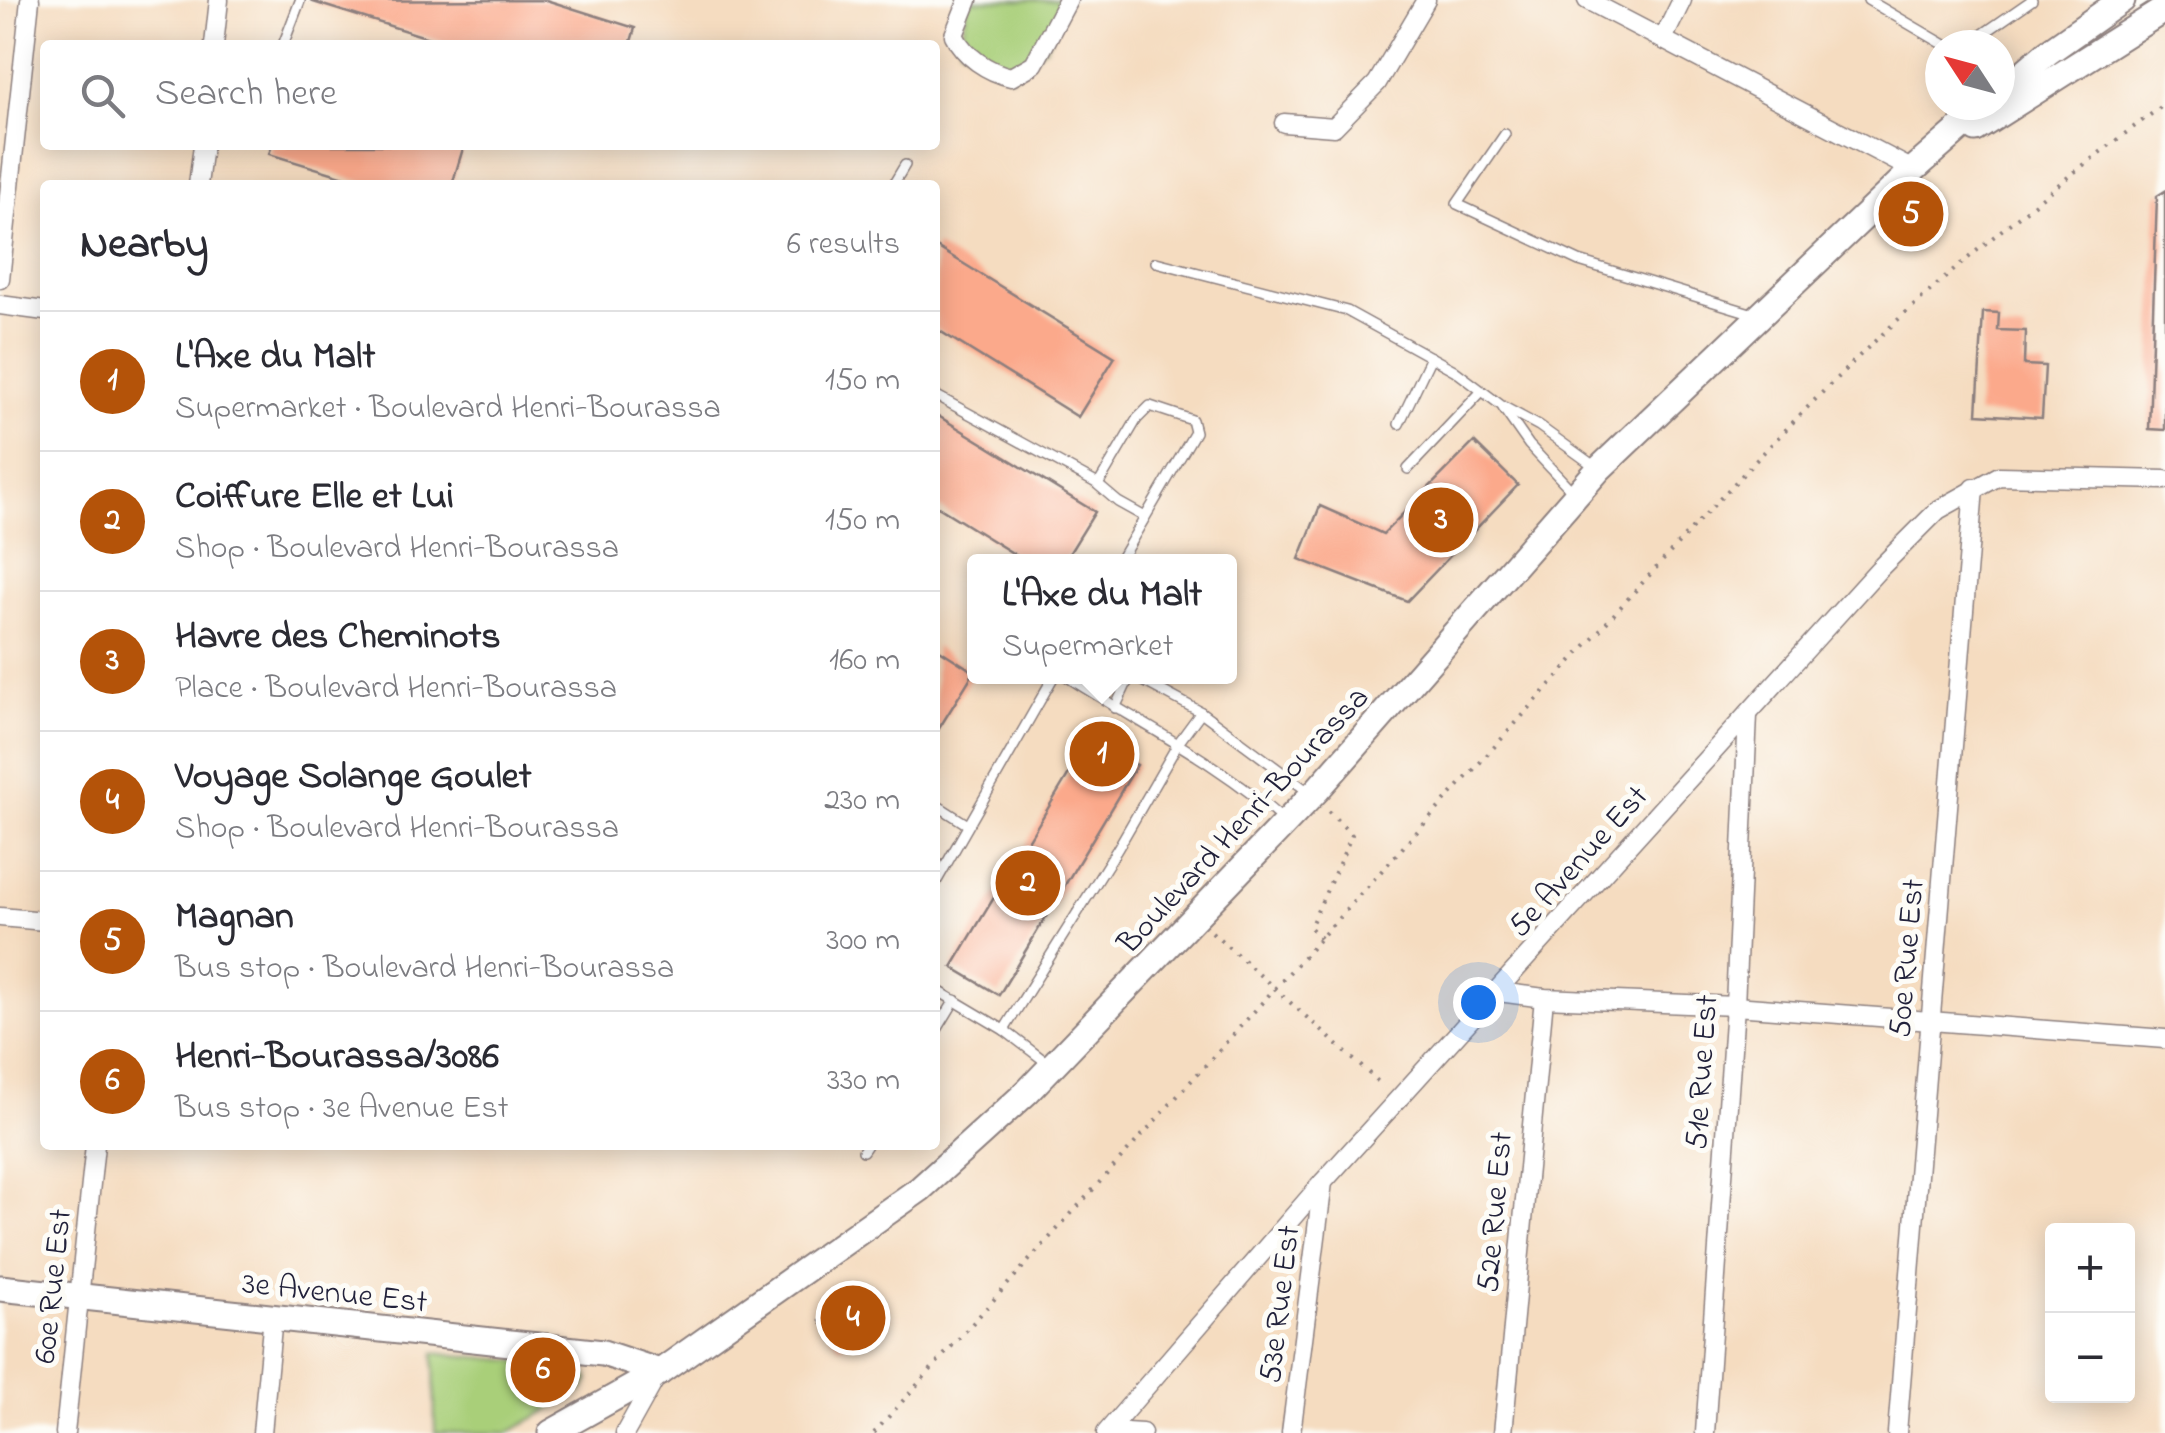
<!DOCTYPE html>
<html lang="en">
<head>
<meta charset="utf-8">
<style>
  body { margin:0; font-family:"Indie Flower",sans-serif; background:#f2f2f3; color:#2b2b33 }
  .controls { position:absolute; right:30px; bottom:30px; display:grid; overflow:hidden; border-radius:10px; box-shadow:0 5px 25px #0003 }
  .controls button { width:90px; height:90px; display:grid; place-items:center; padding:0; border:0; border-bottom:2px solid #e1e1e2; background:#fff; color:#2b2b33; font:50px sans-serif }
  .compass { position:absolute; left:1925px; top:30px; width:90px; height:90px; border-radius:50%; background:#fff; box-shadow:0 5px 25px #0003; rotate:306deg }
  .you { position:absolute; left:1478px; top:1002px; width:35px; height:35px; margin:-25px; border:8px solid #fff; border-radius:50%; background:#1a73e8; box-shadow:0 0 0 15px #1a73e833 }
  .badge { display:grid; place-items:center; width:65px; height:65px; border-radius:50%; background:#b45309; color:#fff; font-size:32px; font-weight:700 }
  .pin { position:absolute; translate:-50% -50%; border:5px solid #fff; box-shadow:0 2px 10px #0006 }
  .popup { position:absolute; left:967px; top:554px; width:270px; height:130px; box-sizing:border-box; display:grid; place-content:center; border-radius:10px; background:#fff; filter:drop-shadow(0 2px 8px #0005); font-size:32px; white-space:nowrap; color:#7c7c81 }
  .popup b { font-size:38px; color:#2b2b33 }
  .popup::after { content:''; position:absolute; left:50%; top:100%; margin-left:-20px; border:20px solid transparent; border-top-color:#fff }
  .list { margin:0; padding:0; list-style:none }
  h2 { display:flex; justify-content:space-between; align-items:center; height:130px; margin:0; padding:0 40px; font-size:42px }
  h2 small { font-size:32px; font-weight:400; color:#7c7c81 }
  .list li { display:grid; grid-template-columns:65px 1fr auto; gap:30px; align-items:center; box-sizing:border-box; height:140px; padding:0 40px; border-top:2px solid #e1e1e2 }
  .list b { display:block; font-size:38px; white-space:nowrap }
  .list p { margin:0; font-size:32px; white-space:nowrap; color:#7c7c81 }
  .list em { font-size:32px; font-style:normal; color:#7c7c81 }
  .icon { flex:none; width:55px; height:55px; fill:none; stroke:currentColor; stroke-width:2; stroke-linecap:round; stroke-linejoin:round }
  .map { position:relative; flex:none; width:2165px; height:1433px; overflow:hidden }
  .search { position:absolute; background:#fff; box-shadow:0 5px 25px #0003; left:40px; top:40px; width:900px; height:110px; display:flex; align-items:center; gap:25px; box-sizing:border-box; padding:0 35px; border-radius:10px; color:#7c7c81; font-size:38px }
  .panel { position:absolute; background:#fff; box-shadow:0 5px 25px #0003; left:40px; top:180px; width:900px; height:970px; border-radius:10px }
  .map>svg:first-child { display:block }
  .green { fill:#a9cf79; stroke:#66785a; stroke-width:2.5 }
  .building { fill:#fba98b }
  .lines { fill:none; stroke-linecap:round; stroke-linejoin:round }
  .lane-casing { stroke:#8c7f7e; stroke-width:12 }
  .street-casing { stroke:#8c7f7e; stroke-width:21 }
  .secondary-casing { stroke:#8c7f7e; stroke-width:29 }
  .path { stroke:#8c7f7e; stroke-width:4; stroke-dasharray:2.5 8; stroke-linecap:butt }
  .lane { stroke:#fff; stroke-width:9 }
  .street { stroke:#fff; stroke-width:18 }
  .secondary { stroke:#fff; stroke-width:25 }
  .labels { text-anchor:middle; stroke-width:10; stroke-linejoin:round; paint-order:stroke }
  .street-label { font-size:32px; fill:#22223b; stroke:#fdfcf7 }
</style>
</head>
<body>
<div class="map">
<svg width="2165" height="1433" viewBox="0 0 2165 1433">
  <rect width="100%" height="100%" fill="#fdfcf7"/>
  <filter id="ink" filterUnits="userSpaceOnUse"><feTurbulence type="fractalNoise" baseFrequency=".01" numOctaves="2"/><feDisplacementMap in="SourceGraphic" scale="20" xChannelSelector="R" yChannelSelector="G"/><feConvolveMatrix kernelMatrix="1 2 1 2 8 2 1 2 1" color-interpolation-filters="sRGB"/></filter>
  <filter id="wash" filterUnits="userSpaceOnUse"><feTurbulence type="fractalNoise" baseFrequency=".0048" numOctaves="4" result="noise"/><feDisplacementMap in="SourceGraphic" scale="40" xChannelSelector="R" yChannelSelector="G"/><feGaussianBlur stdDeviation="2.25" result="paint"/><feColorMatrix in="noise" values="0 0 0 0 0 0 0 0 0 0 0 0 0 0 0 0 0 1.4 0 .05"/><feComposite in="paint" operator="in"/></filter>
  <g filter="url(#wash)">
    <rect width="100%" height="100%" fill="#f5dcc0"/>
    <g class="green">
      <path d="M968,0H1068L1045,48L1011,77L960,47Z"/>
      <path d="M434,1353L581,1367L589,1380L583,1390L508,1433H435Z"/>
    </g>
    <g id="blocks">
      <g class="building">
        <path d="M546,0L635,28L630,45H451L310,1Z"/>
        <path d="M272,145H464L452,185H371L269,154Z"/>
        <path d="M2165,191V430L2149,429L2157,196Z"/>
        <path d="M935,246L1115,357L1078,417L935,328Z"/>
        <path d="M1983,312L1999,313L1998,330L2025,331L2024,365L2045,366L2042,418L1977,414Z"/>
        <path d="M935,414L1095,512L1064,562H1027L935,505Z"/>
        <path d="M1474,442L1518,485L1407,601L1299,559L1320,506L1383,534Z"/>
        <path d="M935,647L974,672L935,735Z"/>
        <path d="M1091,737L1137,765L999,995L952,967Z"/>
        <path d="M864,1285L882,1308L840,1347L820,1321Z"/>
      </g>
    </g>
  </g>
  <g filter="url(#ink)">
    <use href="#blocks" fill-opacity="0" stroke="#8c7f7e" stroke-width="2.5"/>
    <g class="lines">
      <defs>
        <g id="lane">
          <path d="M1868,0L1945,45"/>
          <path d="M283,45L300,1"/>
          <path d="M1967,45L2032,0"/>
          <path d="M1505,134L1457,204L1579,261L1757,315"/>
          <path d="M893,185L905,165"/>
          <path d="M1156,262L1347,311L1454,370L1502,406L1539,426L1597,468"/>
          <path d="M935,395L1098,484"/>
          <path d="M1503,408L1529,445L1573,492"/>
          <path d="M1399,424L1431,357"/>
          <path d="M1408,469L1482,391"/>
          <path d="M1119,562L1195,432L1192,420L1150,406L1137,419L1098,485L1118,502L1145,517"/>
          <path d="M1066,676C1140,724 1219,762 1284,821"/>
          <path d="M1134,676L1201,712L1310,793"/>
          <path d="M1115,708L1130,676"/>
          <path d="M935,804L968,825"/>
          <path d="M935,884L1054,676"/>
          <path d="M935,989L1004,1030"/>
          <path d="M935,1033L955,1000"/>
          <path d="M1050,1065L1004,1030L1118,848L1179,742L1201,712"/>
          <path d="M863,1151L867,1145"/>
        </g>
        <g id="street">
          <path d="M968,0L954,35C964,56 988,72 1011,77L1034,64L1068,0"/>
          <path d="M1587,0L1913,170"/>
          <path d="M1663,39L1682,0"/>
          <path d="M214,45L219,0"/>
          <path d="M1284,123L1334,127L1377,83L1426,0"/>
          <path d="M198,185L203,145"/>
          <path d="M0,279L30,0"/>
          <path d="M0,305L45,311"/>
          <path d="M0,917L45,921"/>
          <path d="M1499,992L1544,998L1735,1006L2165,1039"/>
          <path d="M1109,1431L1142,1433"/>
          <path d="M65,1433L95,1145"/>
          <path d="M262,1433L273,1316"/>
          <path d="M625,1433L659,1372"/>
          <path d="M1106,1433L1323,1182L1879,569L1938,510L1999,476L2165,480"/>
          <path d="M1291,1433L1323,1182"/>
          <path d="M1503,1433L1544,998"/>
          <path d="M1705,1433L1735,1006L1748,715"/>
          <path d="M1897,1433L1974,488"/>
        </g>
        <g id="secondary">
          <path d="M2000,93L2048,52L2122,0"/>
          <path d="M1976,129L2165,9"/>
          <path d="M0,1288L603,1353L660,1372"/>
          <path d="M551,1433L660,1372L920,1189L1027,1092L1318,789L1599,469L1913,170L1987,105"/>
        </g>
      </defs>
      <use href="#lane" class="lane-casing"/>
      <use href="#street" class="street-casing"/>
      <use href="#secondary" class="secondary-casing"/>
      <g class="path">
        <path d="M1212,932L1383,1086"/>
        <path d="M1320,938L1310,927L1352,835L1327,810"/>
        <path d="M874,1433C1073,1211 1274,989 1475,768C1600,631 1723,489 1856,359C1953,266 2057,183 2165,104"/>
      </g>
      <use href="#lane" class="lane"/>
      <use href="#street" class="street"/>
      <use href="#secondary" class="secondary"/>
    </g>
  </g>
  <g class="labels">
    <g class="street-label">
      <text transform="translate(1242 819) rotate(-47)" y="11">Boulevard Henri-Bourassa</text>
      <text transform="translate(1577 860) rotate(-48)" y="11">5e Avenue Est</text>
      <text transform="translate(1905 958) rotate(-85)" y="11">50e Rue Est</text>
      <text transform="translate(1700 1072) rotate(-86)" y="11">51e Rue Est</text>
      <text transform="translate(1493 1212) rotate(-85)" y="11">52e Rue Est</text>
      <text transform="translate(51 1286) rotate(-84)" y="11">60e Rue Est</text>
      <text transform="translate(335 1291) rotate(6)" y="11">3e Avenue Est</text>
      <text transform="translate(1278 1304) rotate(-83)" y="11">53e Rue Est</text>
    </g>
  </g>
</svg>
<div class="controls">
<button>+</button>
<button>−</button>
</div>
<svg class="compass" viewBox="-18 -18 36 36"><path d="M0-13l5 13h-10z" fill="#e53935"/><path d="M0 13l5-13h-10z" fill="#7c7c81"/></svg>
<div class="you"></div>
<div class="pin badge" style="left:1102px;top:754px">1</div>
<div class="popup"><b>L'Axe du Malt</b>Supermarket</div>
<div class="pin badge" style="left:1028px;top:883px">2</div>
<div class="pin badge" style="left:1441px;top:520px">3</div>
<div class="pin badge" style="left:853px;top:1318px">4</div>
<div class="pin badge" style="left:1911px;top:214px">5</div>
<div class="pin badge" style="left:543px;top:1370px">6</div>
<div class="search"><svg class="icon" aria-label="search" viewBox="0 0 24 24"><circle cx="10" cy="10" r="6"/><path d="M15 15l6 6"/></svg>Search here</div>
<section class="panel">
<h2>Nearby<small>6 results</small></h2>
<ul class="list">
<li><span class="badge">1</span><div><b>L'Axe du Malt</b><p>Supermarket · Boulevard Henri-Bourassa</p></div><em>150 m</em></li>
<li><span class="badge">2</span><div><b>Coiffure Elle et Lui</b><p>Shop · Boulevard Henri-Bourassa</p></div><em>150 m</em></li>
<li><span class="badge">3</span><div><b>Havre des Cheminots</b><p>Place · Boulevard Henri-Bourassa</p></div><em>160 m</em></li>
<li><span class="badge">4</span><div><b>Voyage Solange Goulet</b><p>Shop · Boulevard Henri-Bourassa</p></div><em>230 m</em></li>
<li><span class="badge">5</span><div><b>Magnan</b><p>Bus stop · Boulevard Henri-Bourassa</p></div><em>300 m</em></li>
<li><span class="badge">6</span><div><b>Henri-Bourassa/3086</b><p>Bus stop · 3e Avenue Est</p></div><em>330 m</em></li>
</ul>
</section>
</div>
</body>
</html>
